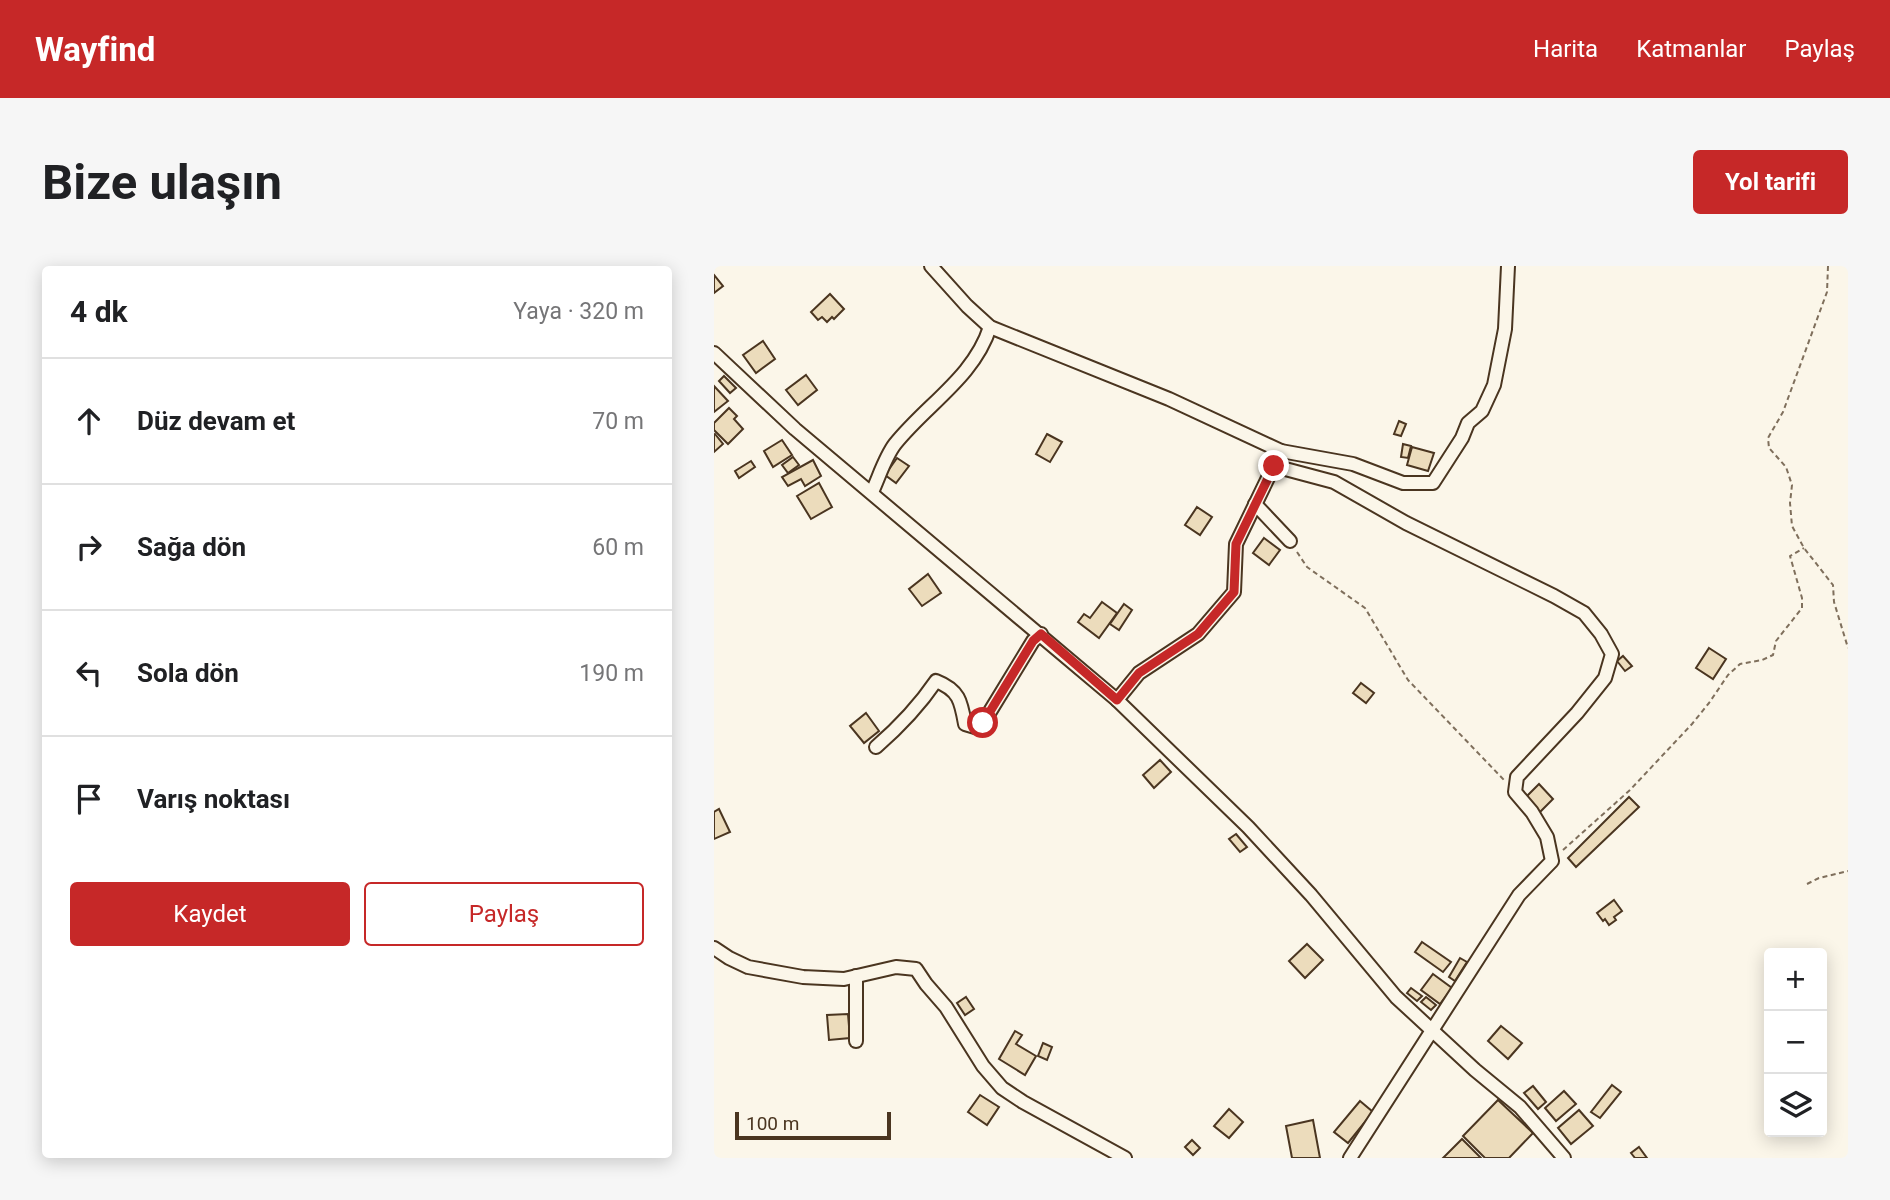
<!DOCTYPE html>
<html lang="tr">
<head>
<meta charset="utf-8">
<style>
  body { margin:0; font-family:Roboto,sans-serif; background:#f6f6f6; color:#202124 }
  .controls { position:absolute; right:21px; bottom:21px; display:grid; overflow:hidden; border-radius:7px; box-shadow:0 4px 18px #0003 }
  .controls button { width:63px; height:63px; display:grid; place-items:center; padding:0; border:0; border-bottom:2px solid #e0e0e0; background:#fff; color:#202124; font:35px sans-serif }
  .scale { position:absolute; left:21px; bottom:18px; width:156px; box-sizing:border-box; padding-left:7px; border:4px solid #4a3520; border-top:0; font-size:19px; line-height:24px; white-space:nowrap; color:#4a3520; -webkit-text-stroke:5px #fbf6e9; paint-order:stroke }
  .stop { position:absolute; width:21px; height:21px; margin:-16px; border:5px solid #c62828; border-radius:50%; background:#fff }
  .stop.end { background:#c62828; border-color:#fff; box-shadow:0 2px 7px #0008 }
  .list { margin:0; padding:0; list-style:none }
  h2 { display:flex; justify-content:space-between; align-items:center; height:91px; margin:0; padding:0 28px; font-size:30px }
  h2 small { font-size:23px; font-weight:400; color:#757577 }
  .list li { display:grid; grid-template-columns:46px 1fr auto; gap:21px; align-items:center; box-sizing:border-box; height:126px; padding:0 28px; border-top:2px solid #e0e0e0 }
  .list b { display:block; font-size:26px; white-space:nowrap }
  .list em { font-size:23px; font-style:normal; color:#757577 }
  .actions { display:flex; gap:14px; padding:21px 28px }
  .actions a { flex:1; padding:16px 0; border:2px solid #c62828; border-radius:7px; text-align:center; font-size:24px; color:#c62828 }
  .actions .main { background:#c62828; color:#fff }
  .icon { flex:none; width:38px; height:38px; fill:none; stroke:currentColor; stroke-width:2; stroke-linecap:round; stroke-linejoin:round }
  .map { position:relative; flex:none; width:1134px; height:892px; overflow:hidden; border-radius:7px }
  header { display:flex; align-items:center; gap:42px; box-sizing:border-box; height:98px; padding:0 35px; background:#c62828; color:#fff }
  header strong { font-size:33px }
  nav { display:flex; gap:38px; margin-inline-start:auto; font-size:24px }
  .intro { display:flex; align-items:center; justify-content:space-between; box-sizing:border-box; height:168px; padding:0 42px }
  h1 { margin:0; font-size:49px }
  .button { padding:18px 32px; border-radius:7px; background:#c62828; color:#fff; font-size:24px; font-weight:700 }
  main { display:flex; gap:42px; padding:0 42px }
  aside { flex:1; background:#fff; border-radius:7px; box-shadow:0 4px 18px #0003 }
  .map>svg:first-child { display:block }
  .building { fill:#ecdcbc; stroke:#4a3520; stroke-width:2 }
  .lines { fill:none; stroke-linecap:round; stroke-linejoin:round }
  .minor-casing { stroke:#4a3520; stroke-width:16 }
  .path { stroke:#7f6f5c; stroke-width:2; stroke-dasharray:5 3.5; stroke-linecap:butt }
  .minor { stroke:#fbf6e9; stroke-width:12 }
  .route { stroke:#c62828; stroke-width:9 }
</style>
</head>
<body>
<header>
<strong>Wayfind</strong>
<nav><a>Harita</a><a>Katmanlar</a><a>Paylaş</a></nav>
</header>
<div class="intro"><h1>Bize ulaşın</h1><a class="button">Yol tarifi</a></div>
<main>
<aside>
<h2>4 dk<small>Yaya · 320 m</small></h2>
<ul class="list">
<li><svg class="icon" aria-label="ahead" viewBox="0 0 24 24"><path d="M12 20V5M6 11l6-6 6 6"/></svg><div><b>Düz devam et</b></div><em>70 m</em></li>
<li><svg class="icon" aria-label="right" viewBox="0 0 24 24"><path d="M7 20v-9h11M14 6l5 5-5 5"/></svg><div><b>Sağa dön</b></div><em>60 m</em></li>
<li><svg class="icon" aria-label="left" viewBox="0 0 24 24"><path d="M17 20v-9H6M10 6l-5 5 5 5"/></svg><div><b>Sola dön</b></div><em>190 m</em></li>
<li><svg class="icon" aria-label="arrive" viewBox="0 0 24 24"><path d="M6 21V4h12l-3 4 3 4H6"/></svg><div><b>Varış noktası</b></div></li>
</ul>
<div class="actions"><a class="main">Kaydet</a><a>Paylaş</a></div>
</aside>
<div class="map">
<svg width="1134" height="892" viewBox="0 0 1134 892">
  <rect width="100%" height="100%" fill="#fbf6e9"/>
  <g class="building">
    <path d="M0,9L9,20L0,27Z"/>
    <path d="M116,28L130,43L120,53L118,51L113,56L108,51L104,54L97,46Z"/>
    <path d="M49,75L61,93L42,107L29,89Z"/>
    <path d="M92,109L103,124L84,139L72,124Z"/>
    <path d="M10,110L22,122L16,127L5,115Z"/>
    <path d="M0,120L14,135L0,146Z"/>
    <path d="M15,142L23,150L20,153L29,163L14,178L0,164V157Z"/>
    <path d="M685,155L692,158L687,170L680,168Z"/>
    <path d="M1,168L9,178L0,186V169Z"/>
    <path d="M333,168L348,176L336,196L322,188Z"/>
    <path d="M68,174L78,189L59,201L50,185Z"/>
    <path d="M689,178L697,180L694,192L687,191Z"/>
    <path d="M698,181L720,187L714,205L693,199Z"/>
    <path d="M79,191L85,199L74,207L68,199Z"/>
    <path d="M183,192L195,200L182,217L171,209Z"/>
    <path d="M99,194L107,210L91,220L87,213L74,220L68,211Z"/>
    <path d="M37,195L41,201L25,212L21,205Z"/>
    <path d="M105,217L118,241L97,253L83,230Z"/>
    <path d="M483,241L498,251L486,269L471,259Z"/>
    <path d="M550,272L566,284L555,299L539,287Z"/>
    <path d="M214,308L227,327L208,340L195,323Z"/>
    <path d="M388,336L403,347L385,372L364,356L370,348L376,352Z"/>
    <path d="M410,338L418,344L405,364L396,358Z"/>
    <path d="M995,382L1012,393L999,413L982,402Z"/>
    <path d="M909,390L918,400L911,405L903,395Z"/>
    <path d="M647,417L660,427L652,437L639,427Z"/>
    <path d="M152,447L165,465L150,477L136,460Z"/>
    <path d="M446,494L457,506L440,522L429,509Z"/>
    <path d="M825,518L839,533L825,547L810,533Z"/>
    <path d="M915,531L925,541L862,601L854,592Z"/>
    <path d="M5,543L16,566L0,573V546Z"/>
    <path d="M522,568L533,581L526,586L515,573Z"/>
    <path d="M900,634L908,645L900,651L902,654L895,659L891,653L889,655L883,647Z"/>
    <path d="M708,676L737,696L729,706L701,686Z"/>
    <path d="M593,678L609,694L591,712L575,695Z"/>
    <path d="M746,692L753,696L741,715L735,711Z"/>
    <path d="M719,708L738,722L726,738L707,724Z"/>
    <path d="M697,722L708,730L703,735L693,727Z"/>
    <path d="M252,731L260,743L251,749L243,737Z"/>
    <path d="M712,731L722,739L717,744L707,736Z"/>
    <path d="M134,748L136,772L115,774L113,749Z"/>
    <path d="M787,760L808,777L794,793L774,775Z"/>
    <path d="M301,765L308,769L302,778L322,790L311,809L285,793Z"/>
    <path d="M329,777L338,781L333,794L324,790Z"/>
    <path d="M898,819L907,826L886,852L877,846Z"/>
    <path d="M819,820L832,836L824,843L810,827Z"/>
    <path d="M850,825L862,838L842,855L831,842Z"/>
    <path d="M266,829L285,841L273,859L254,846Z"/>
    <path d="M784,834L819,867L795,892H771L749,870Z"/>
    <path d="M646,835L659,846L634,877L620,866Z"/>
    <path d="M515,843L529,856L515,872L500,860Z"/>
    <path d="M865,844L879,860L857,878L844,862Z"/>
    <path d="M599,854L606,892H578L572,860Z"/>
    <path d="M748,873L767,892H729Z"/>
    <path d="M478,874L486,882L479,889L471,881Z"/>
    <path d="M925,881L933,892H921L917,887Z"/>
  </g>
  <g class="lines">
    <defs>
      <g id="minor">
        <path d="M217,0L253,40L276,61L455,133L567,185"/>
        <path d="M0,87L81,163L403,434L534,561L597,629L682,731L761,804L806,841L850,892"/>
        <path d="M560,200L620,216L692,257L840,330L870,347L887,368L898,388L891,412L863,447L803,511L801,526L818,546L833,571L838,595L805,629L636,892"/>
        <path d="M158,226C165,211 171,191 181,178C213,138 260,111 276,61"/>
        <path d="M541,238L576,275"/>
        <path d="M403,434L425,407L484,368L520,326L522,278L567,185L639,198L689,217H719L748,172L754,157L768,145L780,119L791,63L794,0"/>
        <path d="M162,481C185,461 205,440 222,415C245,424 247,435 251,458L261,461L269,457L319,375L327,368"/>
        <path d="M0,682L15,692L34,701L89,711L130,713L182,701L202,703L212,718L232,741L269,800L288,822L309,836L411,892"/>
        <path d="M142,775V710"/>
      </g>
    </defs>
    <use href="#minor" class="minor-casing"/>
    <g class="path">
      <path d="M1114,0L1113,26L1069,146L1054,172L1055,182L1072,201L1078,219L1076,237L1078,260L1090,282L1119,319L1120,336L1134,382"/>
      <path d="M583,286L593,301L651,342L694,414L791,515"/>
      <path d="M849,584L916,524L978,458L995,437L1014,409L1026,398L1048,394L1059,389L1062,375L1088,342V332L1076,290L1090,282"/>
      <path d="M1093,618L1105,612L1134,605"/>
    </g>
    <use href="#minor" class="minor"/>
  </g>
  <g class="lines">
    <path class="route" d="M269,457L319,375L327,368L403,434L425,407L484,368L520,326L522,278L560,200"/>
  </g>
</svg>
<div class="controls">
<button>+</button>
<button>−</button>
<button><svg class="icon" aria-label="layers" viewBox="0 0 24 24"><path d="M12 4l9 5-9 5-9-5zM3 14l9 5 9-5"/></svg></button>
</div>
<div class="scale">100 m</div>
<div class="stop" style="left:269px;top:457px"></div>
<div class="stop end" style="left:560px;top:200px"></div>
</div>
</main>
</body>
</html>
